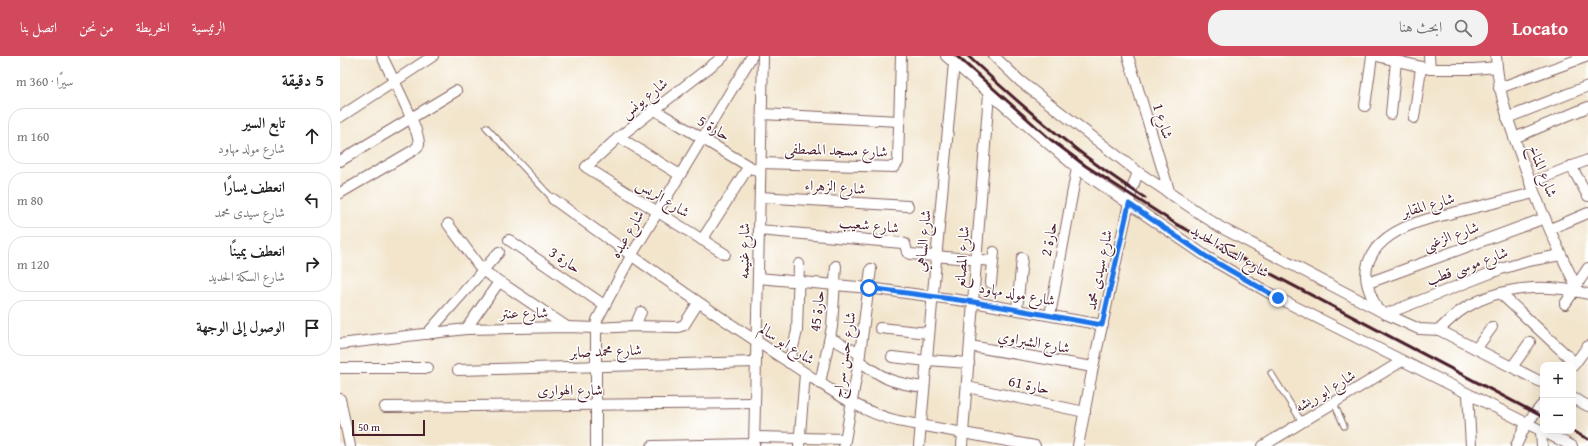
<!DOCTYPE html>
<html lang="ar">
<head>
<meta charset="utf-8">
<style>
  body { margin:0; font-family:"Gentium Book Plus",Amiri,serif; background:#f2f2f2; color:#222; direction:rtl }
  .controls { position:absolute; right:12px; bottom:12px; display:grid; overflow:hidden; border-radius:8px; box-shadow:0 4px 16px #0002 }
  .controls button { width:36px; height:36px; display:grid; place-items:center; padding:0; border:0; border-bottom:1px solid #e0e0e0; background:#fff; color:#222; font:20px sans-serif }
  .scale { position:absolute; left:12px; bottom:10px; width:73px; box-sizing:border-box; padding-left:4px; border:2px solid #4a1f2b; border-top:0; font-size:11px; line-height:14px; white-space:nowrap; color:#4a1f2b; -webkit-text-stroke:3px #fff; paint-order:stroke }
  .stop { position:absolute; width:12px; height:12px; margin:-9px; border:3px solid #1a73e8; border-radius:50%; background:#fff }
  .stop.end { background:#1a73e8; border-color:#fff; box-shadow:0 1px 4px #0008 }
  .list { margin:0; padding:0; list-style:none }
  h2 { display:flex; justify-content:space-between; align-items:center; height:52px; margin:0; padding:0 16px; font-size:17px }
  h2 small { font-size:13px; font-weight:400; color:#767676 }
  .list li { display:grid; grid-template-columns:26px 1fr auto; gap:12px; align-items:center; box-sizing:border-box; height:56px; margin:0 8px 8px; padding:0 8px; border:1px solid #e0e0e0; border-radius:16px }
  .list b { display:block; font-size:15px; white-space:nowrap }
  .list p { margin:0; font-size:13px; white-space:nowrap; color:#767676 }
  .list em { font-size:13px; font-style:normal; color:#767676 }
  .icon { flex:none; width:22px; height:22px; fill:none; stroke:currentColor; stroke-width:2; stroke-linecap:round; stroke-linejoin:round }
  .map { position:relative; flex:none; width:1248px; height:390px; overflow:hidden; direction:ltr }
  header { display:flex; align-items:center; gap:24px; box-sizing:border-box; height:56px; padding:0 20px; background:#d1495b; color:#fff }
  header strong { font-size:19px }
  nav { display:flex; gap:22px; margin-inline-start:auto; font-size:14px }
  .search { width:280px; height:36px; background:#f2f2f2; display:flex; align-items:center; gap:10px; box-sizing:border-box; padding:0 14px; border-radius:16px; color:#767676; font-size:15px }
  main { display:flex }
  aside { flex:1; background:#fff }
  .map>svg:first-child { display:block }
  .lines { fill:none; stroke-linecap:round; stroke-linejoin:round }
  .service-casing { stroke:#856463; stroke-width:7 }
  .minor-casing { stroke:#856463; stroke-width:12 }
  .service { stroke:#fff; stroke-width:5 }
  .minor { stroke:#fff; stroke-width:10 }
  .rail { stroke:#4a1f2b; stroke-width:3 }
  .route { stroke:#1a73e8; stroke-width:5 }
  .labels { text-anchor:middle; stroke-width:3; stroke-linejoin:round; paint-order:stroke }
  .street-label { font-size:15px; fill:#4a1f2b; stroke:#fff }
</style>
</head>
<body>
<header>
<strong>Locato</strong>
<div class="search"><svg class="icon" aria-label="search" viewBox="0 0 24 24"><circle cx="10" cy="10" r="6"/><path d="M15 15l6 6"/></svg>ابحث هنا</div>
<nav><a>الرئيسية</a><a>الخريطة</a><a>من نحن</a><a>اتصل بنا</a></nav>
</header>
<main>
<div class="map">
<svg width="1248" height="390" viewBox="0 0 1248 390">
  <rect width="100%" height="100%" fill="#fff"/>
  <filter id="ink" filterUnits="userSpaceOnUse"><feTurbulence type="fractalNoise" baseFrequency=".025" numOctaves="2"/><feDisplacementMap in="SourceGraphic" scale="8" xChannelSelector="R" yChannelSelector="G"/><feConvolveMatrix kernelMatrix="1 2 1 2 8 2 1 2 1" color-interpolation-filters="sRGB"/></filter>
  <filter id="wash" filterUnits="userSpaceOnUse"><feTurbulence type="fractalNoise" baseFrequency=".012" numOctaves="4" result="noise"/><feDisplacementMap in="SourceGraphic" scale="16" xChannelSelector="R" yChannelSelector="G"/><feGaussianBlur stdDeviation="0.9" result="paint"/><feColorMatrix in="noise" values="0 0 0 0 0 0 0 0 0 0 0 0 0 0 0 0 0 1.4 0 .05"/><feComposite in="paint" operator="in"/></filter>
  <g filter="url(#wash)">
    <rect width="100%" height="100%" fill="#f2e5cc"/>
  </g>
  <g filter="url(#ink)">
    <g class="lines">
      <defs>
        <g id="service">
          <path d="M146,71L213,143"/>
          <path d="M931,317L962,366"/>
          <path d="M994,347L1004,370"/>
        </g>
        <g id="minor">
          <path d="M384,0L279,81L246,111L385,198"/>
          <path d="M606,0L737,112L867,201L938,242L1232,390"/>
          <path d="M654,0L680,25L798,116L880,171L1046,258L1079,273L1099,274L1203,327"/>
          <path d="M788,0L830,138"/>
          <path d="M1037,0L1090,13H1134L1157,11"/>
          <path d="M1089,0L1090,13"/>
          <path d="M1156,0C1158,37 1170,71 1183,106C1199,151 1218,194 1239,236"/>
          <path d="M1159,32L1248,0"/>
          <path d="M1025,50L1032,0"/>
          <path d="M313,53L420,117"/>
          <path d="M422,58L559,65"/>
          <path d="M1051,58L1056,5"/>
          <path d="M0,61L93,0"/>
          <path d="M1074,62L1081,12"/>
          <path d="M1167,62L1248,30"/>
          <path d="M279,81L340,119"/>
          <path d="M1174,82L1248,51"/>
          <path d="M0,105L116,35"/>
          <path d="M421,107L554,111L558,106L561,0"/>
          <path d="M1231,110L1248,140"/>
          <path d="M1190,127L1248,104"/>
          <path d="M0,137L74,94L79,89C80,73 50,18 42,0"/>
          <path d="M420,141L568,150"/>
          <path d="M213,143C290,199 367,254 447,305C481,327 518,356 558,365L695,390"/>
          <path d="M108,168L142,214L227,271"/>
          <path d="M1210,173L1248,157"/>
          <path d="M419,174L562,187L565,188L567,196L570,198L653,205"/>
          <path d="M169,184L264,249"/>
          <path d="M362,184L409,110"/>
          <path d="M418,222L529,232L633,246L763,269"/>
          <path d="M651,227L654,196"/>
          <path d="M1028,227L1205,162"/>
          <path d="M1236,230L1248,212"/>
          <path d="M1160,237L1235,307"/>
          <path d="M1225,248L1234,235"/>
          <path d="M1037,253C1033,243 1026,231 1026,220C1027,186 1060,171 1088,163L1194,137"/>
          <path d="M677,254L682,202"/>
          <path d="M1046,258L1161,213L1188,205L1221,199"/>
          <path d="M710,259L737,112"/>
          <path d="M295,270L301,256"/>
          <path d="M540,272L589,277"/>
          <path d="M126,273L159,226"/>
          <path d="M1099,274C1107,266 1115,258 1125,252C1161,230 1207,227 1248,238"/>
          <path d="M87,278L159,196"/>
          <path d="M490,282L520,298"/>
          <path d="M0,288L126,273L227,271L256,272L295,270L338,271L344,269L358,247"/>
          <path d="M630,290L753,311"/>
          <path d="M1136,293L1152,271"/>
          <path d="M552,301L587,305"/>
          <path d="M587,304L629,307"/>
          <path d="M519,305C546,324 552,327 584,331"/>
          <path d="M449,307L457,275L459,208"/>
          <path d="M1233,310L1248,290"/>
          <path d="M1172,311L1190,286"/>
          <path d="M0,312H88"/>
          <path d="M118,314L416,306"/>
          <path d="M480,327L492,271L496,210"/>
          <path d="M627,331L745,356"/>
          <path d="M1128,338L1131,390"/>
          <path d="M1233,342L1248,350"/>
          <path d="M0,343L10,390"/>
          <path d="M45,351L415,347"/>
          <path d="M1201,375L1202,390"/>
          <path d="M415,381L505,383"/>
          <path d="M256,390V272L257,264L291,200L412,0"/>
          <path d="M312,390L414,388"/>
          <path d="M414,390L423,0"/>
          <path d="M459,390L465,318"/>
          <path d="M504,390L519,305L531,213"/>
          <path d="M579,390L614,7"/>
          <path d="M622,390L649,37"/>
          <path d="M738,390L753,311L792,133L798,116"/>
          <path d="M923,390L1062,305"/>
          <path d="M1176,390L1186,368L1203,348"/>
        </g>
      </defs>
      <use href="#service" class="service-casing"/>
      <use href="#minor" class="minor-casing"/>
      <use href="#service" class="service"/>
      <use href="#minor" class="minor"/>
      <g class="rail">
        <path d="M617,0L710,83L746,110L836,168L1203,361"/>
        <path d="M628,0C682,51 743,102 805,142"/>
        <path d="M1232,375L1248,383"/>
      </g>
    </g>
  </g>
  <g class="lines" filter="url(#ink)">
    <path class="route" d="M529,232L634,246L762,269L789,148L867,201L938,242"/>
  </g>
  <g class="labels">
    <g class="street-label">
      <text transform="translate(304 42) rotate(-38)" y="5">شارع يونس</text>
      <text transform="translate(823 65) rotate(73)" y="5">شارع 1</text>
      <text transform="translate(374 72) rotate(31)" y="5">حارة 5</text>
      <text transform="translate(496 94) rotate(2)" y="5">شارع مسجد المصطفى</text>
      <text transform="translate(1203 115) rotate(69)" y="5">شارع المناخ</text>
      <text transform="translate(495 131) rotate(4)" y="5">شارع الزهراء</text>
      <text transform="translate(323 142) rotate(32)" y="5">شارع الريس</text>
      <text transform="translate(1088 149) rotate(-16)" y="5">شارع المقابر</text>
      <text transform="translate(529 169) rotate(6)" y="5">شارع شعيب</text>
      <text transform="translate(287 178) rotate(-60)" y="5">شارع عبده</text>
      <text transform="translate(1111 180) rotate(-20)" y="5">شارع الزغبى</text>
      <text transform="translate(709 183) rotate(-79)" y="5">حارة 2</text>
      <text transform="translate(583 185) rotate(-85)" y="5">شارع الساهي</text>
      <text transform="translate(404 195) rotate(-89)" y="5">شارع غنيمه</text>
      <text transform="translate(890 195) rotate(31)" y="5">شارع السكة الحديد</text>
      <text transform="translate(622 201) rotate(-86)" y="5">شارع المصانع</text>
      <text transform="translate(225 204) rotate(34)" y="5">حارة 3</text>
      <text transform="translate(1127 210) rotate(-20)" y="5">شارع موسى قطب</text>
      <text transform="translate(759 214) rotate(-78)" y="5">شارع سيدى محمد</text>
      <text transform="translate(677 238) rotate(10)" y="5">شارع مولد مهاود</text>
      <text transform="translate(477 255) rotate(-84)" y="5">حارة 45</text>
      <text transform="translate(184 257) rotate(-1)" y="5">شارع عنتر</text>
      <text transform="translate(694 286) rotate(10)" y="5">شارع الشبراوي</text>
      <text transform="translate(447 288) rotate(33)" y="5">شارع ابو سالم</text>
      <text transform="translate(266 295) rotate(-2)" y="5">شارع محمد صابر</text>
      <text transform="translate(504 299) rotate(-81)" y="5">شارع حسن سراج</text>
      <text transform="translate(689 329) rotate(12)" y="5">حارة 61</text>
      <text x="230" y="339">شارع الهوارى</text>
      <text transform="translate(985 335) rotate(-31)" y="5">شارع ابو ريشه</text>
    </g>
  </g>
</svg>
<div class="controls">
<button>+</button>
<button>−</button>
</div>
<div class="scale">50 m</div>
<div class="stop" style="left:529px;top:232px"></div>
<div class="stop end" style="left:938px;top:242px"></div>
</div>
<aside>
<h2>5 دقيقة<small>سيرًا · 360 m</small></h2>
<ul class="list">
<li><svg class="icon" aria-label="ahead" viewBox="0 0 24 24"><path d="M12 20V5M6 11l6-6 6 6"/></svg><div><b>تابع السير</b><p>شارع مولد مهاود</p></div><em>160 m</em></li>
<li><svg class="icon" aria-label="left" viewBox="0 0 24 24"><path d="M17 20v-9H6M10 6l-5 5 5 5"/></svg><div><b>انعطف يسارًا</b><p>شارع سيدى محمد</p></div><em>80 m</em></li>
<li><svg class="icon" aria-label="right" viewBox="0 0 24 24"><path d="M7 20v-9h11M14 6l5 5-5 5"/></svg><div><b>انعطف يمينًا</b><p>شارع السكة الحديد</p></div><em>120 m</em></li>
<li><svg class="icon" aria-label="arrive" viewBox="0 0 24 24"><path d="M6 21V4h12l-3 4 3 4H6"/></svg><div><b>الوصول إلى الوجهة</b></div></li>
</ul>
</aside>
</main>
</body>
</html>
